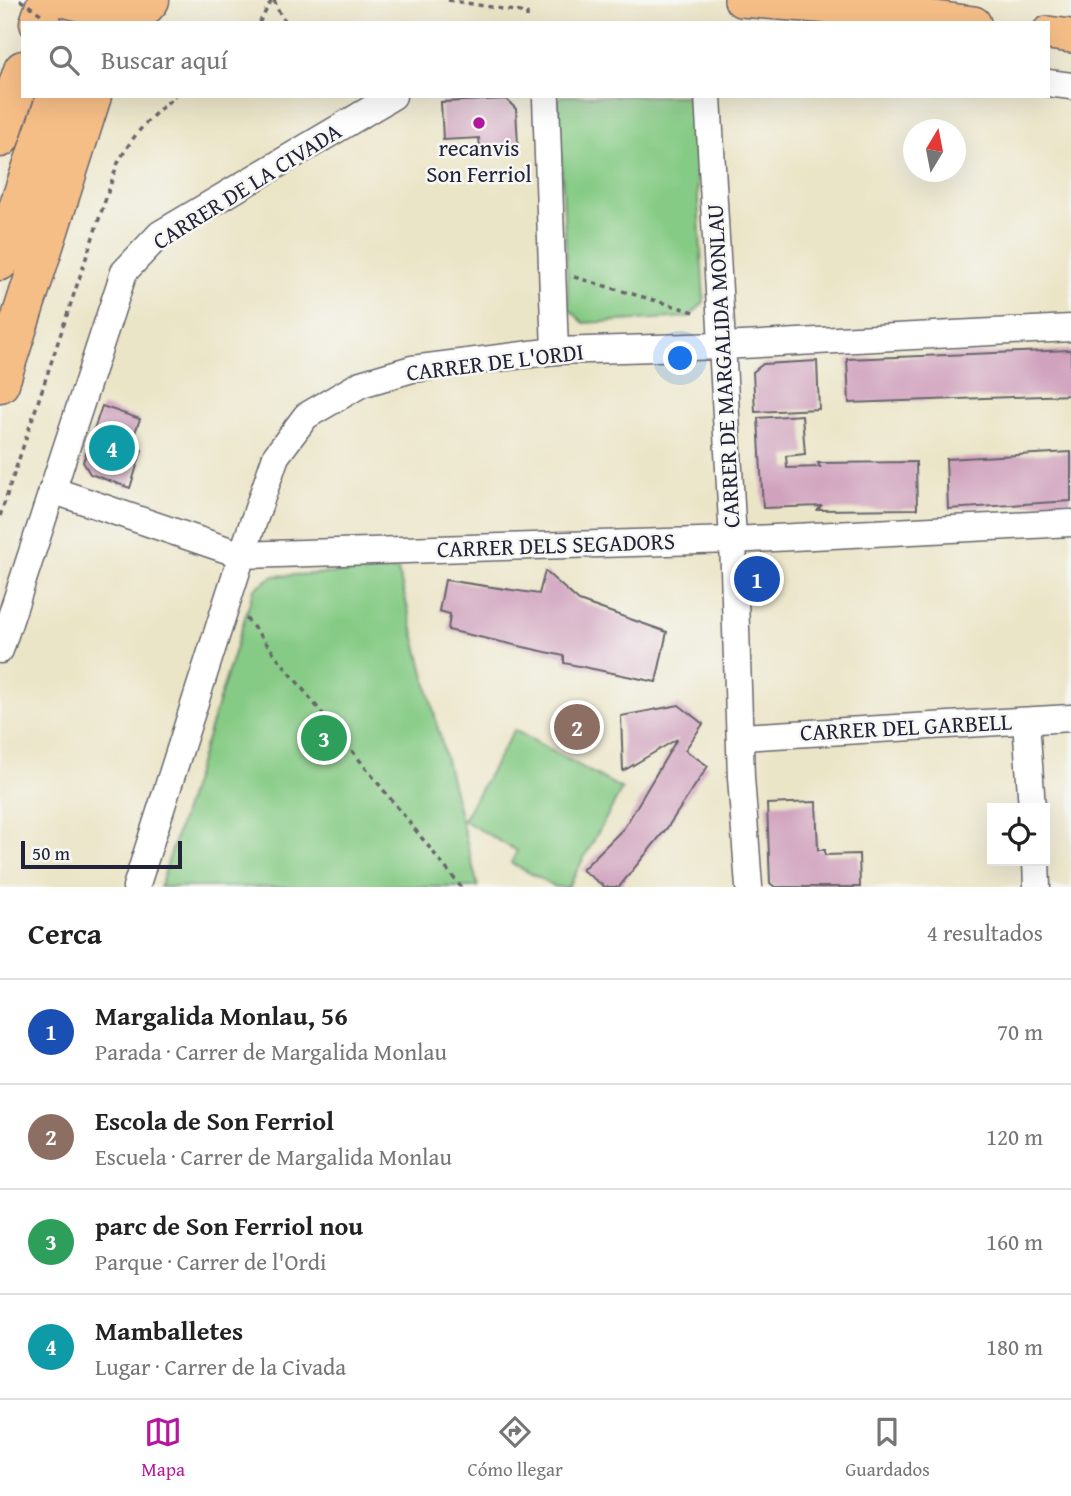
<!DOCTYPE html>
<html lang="es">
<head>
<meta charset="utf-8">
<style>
  body { margin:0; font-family:"Gentium Book Plus",serif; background:#f6f6f6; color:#222 }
  .controls { position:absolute; right:21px; bottom:21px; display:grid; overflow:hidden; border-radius:0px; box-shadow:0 7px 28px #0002 }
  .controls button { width:63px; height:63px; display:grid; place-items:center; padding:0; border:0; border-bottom:2px solid #e0e0e0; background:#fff; color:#222; font:35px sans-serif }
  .compass { position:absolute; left:903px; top:119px; width:63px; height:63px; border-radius:50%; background:#fff; box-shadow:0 7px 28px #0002; rotate:10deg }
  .scale { position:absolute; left:21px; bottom:18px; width:161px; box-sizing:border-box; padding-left:7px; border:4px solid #22223b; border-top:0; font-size:19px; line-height:24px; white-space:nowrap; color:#22223b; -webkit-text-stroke:5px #f6f6f2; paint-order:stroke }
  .you { position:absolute; left:681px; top:359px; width:24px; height:24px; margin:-18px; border:5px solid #fff; border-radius:50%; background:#1a73e8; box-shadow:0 0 0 10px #1a73e833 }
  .badge { display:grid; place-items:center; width:46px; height:46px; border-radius:50%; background:#b5179e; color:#fff; font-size:23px; font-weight:700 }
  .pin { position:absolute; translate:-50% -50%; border:4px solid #fff; box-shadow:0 2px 7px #0006 }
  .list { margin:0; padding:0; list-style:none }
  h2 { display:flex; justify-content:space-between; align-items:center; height:91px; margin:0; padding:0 28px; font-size:30px }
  h2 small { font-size:23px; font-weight:400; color:#767676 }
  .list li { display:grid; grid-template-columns:46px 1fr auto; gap:21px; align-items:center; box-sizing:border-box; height:105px; padding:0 28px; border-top:2px solid #e0e0e0 }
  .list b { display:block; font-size:26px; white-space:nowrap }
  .list p { margin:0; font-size:23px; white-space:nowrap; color:#767676 }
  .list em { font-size:23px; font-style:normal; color:#767676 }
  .icon { flex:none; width:38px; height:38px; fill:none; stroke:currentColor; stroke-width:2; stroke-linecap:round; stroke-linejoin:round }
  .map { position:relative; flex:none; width:1071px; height:887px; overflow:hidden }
  .search { position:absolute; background:#fff; box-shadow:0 7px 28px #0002; left:21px; right:21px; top:21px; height:77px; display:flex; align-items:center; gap:18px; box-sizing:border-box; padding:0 24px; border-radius:0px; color:#767676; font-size:26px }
  .sheet { height:511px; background:#fff }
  nav { display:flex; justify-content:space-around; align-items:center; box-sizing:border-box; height:98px; border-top:2px solid #e0e0e0; background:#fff; font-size:19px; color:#767676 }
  nav a { display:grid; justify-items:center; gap:4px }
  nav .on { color:#b5179e }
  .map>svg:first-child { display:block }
  .green { fill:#86cb85; stroke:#547660; stroke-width:2 }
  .building { fill:#d0a2bd }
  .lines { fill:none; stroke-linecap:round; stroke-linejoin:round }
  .minor-casing { stroke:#68666c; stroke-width:29 }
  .major-casing { stroke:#68666c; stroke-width:36 }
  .highway-casing { stroke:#68666c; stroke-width:41 }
  .path { stroke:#68666c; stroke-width:3.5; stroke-dasharray:5 5; stroke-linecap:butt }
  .minor { stroke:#fff; stroke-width:26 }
  .major { stroke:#f6be87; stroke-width:33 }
  .highway { stroke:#f6be87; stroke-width:38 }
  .major-bridge-casing { stroke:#68666c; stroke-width:36; stroke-linecap:butt }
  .path-bridge { stroke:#68666c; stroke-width:3.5; stroke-dasharray:5 5; stroke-linecap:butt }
  .major-bridge { stroke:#f6be87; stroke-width:33 }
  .poi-dot { fill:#b5179e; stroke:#f6f6f2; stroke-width:2.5 }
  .labels { text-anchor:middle; stroke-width:5; stroke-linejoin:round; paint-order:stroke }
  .poi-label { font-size:23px; fill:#22223b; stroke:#f6f6f2 }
  .street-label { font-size:23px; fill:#22223b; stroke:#f6f6f2 }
</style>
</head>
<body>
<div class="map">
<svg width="1071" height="887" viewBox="0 0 1071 887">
  <rect width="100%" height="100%" fill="#f6f6f2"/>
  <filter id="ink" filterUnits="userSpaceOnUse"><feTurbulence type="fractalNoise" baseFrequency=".0143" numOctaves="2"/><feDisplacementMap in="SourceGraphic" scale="14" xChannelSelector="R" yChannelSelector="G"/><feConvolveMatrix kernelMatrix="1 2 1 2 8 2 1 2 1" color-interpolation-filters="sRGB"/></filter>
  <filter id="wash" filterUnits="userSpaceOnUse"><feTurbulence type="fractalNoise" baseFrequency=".00686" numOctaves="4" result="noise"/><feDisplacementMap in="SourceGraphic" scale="28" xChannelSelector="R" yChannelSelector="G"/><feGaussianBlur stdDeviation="1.57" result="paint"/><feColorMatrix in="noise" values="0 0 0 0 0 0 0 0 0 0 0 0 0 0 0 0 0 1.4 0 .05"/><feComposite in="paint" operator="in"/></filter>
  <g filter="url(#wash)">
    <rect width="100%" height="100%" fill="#ebe5c7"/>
    <g class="green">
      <path d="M561,96H692L704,302L689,317L584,323L569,309L558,100Z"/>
      <path d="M398,570L478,887H160L254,589L273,576Z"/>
      <path d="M514,730L622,789L568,887H556L511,863L517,851L463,820Z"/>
    </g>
    <g id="blocks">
      <g class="building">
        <path d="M506,99L516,109L518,145L480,147L479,138L443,140L441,102Z"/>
        <path d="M1071,350V395L849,403L847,359Z"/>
        <path d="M817,361L819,409L755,412L753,372L763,364Z"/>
        <path d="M102,406L140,419L130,446L142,450L130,488L90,474L83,462Z"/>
        <path d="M802,415L805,454L786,456L787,468L820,467L818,463L916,462L917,509L818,510L821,506L763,508L758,418Z"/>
        <path d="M1071,452V501L948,509L946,459Z"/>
        <path d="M545,571L579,601L667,632L656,682L564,663V656L448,630L450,614L439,611L445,580L539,594Z"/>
        <path d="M679,705L703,724L685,750L708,766L667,828L619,887H605L582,870L624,828L677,739L623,771L621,716Z"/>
        <path d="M816,802L818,850H825V855L859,854L860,887H775L770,883L767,804Z"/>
      </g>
    </g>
  </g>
  <g filter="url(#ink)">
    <use href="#blocks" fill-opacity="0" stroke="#68666c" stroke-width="2"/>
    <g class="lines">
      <defs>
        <g id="minor">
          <path d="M1048,83L1071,86"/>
          <path d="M708,96L733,540L741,777L749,887"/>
          <path d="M546,99L555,351"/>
          <path d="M52,490L242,555L733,540L1071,523"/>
          <path d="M0,650L124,272L160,234L393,96"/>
          <path d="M1026,721L1032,808"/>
          <path d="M740,737L1071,718"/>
          <path d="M1036,861L1037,887"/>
          <path d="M136,887L242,555L276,456L306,416L361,384L412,369L555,351L722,346L1071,328"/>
        </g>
        <g id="major">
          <path d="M741,0L881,11L974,23"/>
          <path d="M1048,33L1071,36"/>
        </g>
        <g id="highway">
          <path d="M39,23L47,0"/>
          <path d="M130,23L150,0"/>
          <path d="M0,138L23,70"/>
          <path d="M0,261L56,96"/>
          <path d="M0,383L92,96"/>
        </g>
      </defs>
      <use href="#minor" class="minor-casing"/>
      <use href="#major" class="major-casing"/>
      <use href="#highway" class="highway-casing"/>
      <g class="path">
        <path d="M274,0L280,14L287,23"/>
        <path d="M448,0L527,13V23"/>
        <path d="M259,23L272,0"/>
        <path d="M574,277L698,313"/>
        <path d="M0,516L117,165C133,134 149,118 175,96"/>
        <path d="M246,618L461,887"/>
      </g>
      <use href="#minor" class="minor"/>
      <use href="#major" class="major"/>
      <use href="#highway" class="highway"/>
      <defs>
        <path id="major-bridge" d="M64,0L78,4L109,7"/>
      </defs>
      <use href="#major-bridge" class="major-bridge-casing"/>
      <path class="path-bridge" d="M20,0L41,14"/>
      <use href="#major-bridge" class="major-bridge"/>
    </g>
  </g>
  <circle class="poi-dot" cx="479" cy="123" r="7"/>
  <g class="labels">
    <g class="poi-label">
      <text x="479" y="156">recanvis<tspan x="479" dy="26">Son Ferriol</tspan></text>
    </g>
    <g class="street-label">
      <text transform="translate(247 186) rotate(-32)" y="8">CARRER DE LA CIVADA</text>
      <text transform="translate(495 362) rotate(-7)" y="8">CARRER DE L'ORDI</text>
      <text transform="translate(723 366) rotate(-93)" y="8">CARRER DE MARGALIDA MONLAU</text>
      <text transform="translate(556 545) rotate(-2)" y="8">CARRER DELS SEGADORS</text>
      <text transform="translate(906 727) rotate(-3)" y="8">CARRER DEL GARBELL</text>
    </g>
  </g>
</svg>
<div class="controls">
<button><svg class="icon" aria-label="locate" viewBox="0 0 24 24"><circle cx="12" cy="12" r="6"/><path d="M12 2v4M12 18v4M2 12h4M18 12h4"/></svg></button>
</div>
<svg class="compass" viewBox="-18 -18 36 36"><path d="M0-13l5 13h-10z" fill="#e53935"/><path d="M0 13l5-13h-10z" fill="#767676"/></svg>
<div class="scale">50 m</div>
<div class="you"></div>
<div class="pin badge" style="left:757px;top:579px;background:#1a4fb4">1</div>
<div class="pin badge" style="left:577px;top:727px;background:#8d6e63">2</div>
<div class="pin badge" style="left:324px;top:738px;background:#2e9e5b">3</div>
<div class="pin badge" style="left:112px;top:448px;background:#0f9aa8">4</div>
<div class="search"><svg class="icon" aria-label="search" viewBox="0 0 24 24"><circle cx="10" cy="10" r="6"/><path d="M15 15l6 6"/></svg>Buscar aquí</div>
</div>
<section class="sheet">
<h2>Cerca<small>4 resultados</small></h2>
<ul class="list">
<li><span class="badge" style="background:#1a4fb4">1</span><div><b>Margalida Monlau, 56</b><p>Parada · Carrer de Margalida Monlau</p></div><em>70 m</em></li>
<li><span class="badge" style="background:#8d6e63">2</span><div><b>Escola de Son Ferriol</b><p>Escuela · Carrer de Margalida Monlau</p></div><em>120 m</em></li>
<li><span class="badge" style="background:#2e9e5b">3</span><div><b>parc de Son Ferriol nou</b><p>Parque · Carrer de l'Ordi</p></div><em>160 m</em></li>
<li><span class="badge" style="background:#0f9aa8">4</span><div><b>Mamballetes</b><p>Lugar · Carrer de la Civada</p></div><em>180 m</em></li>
</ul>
</section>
<nav>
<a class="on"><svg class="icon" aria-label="map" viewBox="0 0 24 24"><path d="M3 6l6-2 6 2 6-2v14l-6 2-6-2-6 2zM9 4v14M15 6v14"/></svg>Mapa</a>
<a><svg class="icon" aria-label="directions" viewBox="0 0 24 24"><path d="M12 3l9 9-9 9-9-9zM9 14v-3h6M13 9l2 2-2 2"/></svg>Cómo llegar</a>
<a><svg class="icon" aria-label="saved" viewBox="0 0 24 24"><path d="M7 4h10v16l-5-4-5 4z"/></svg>Guardados</a>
</nav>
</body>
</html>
